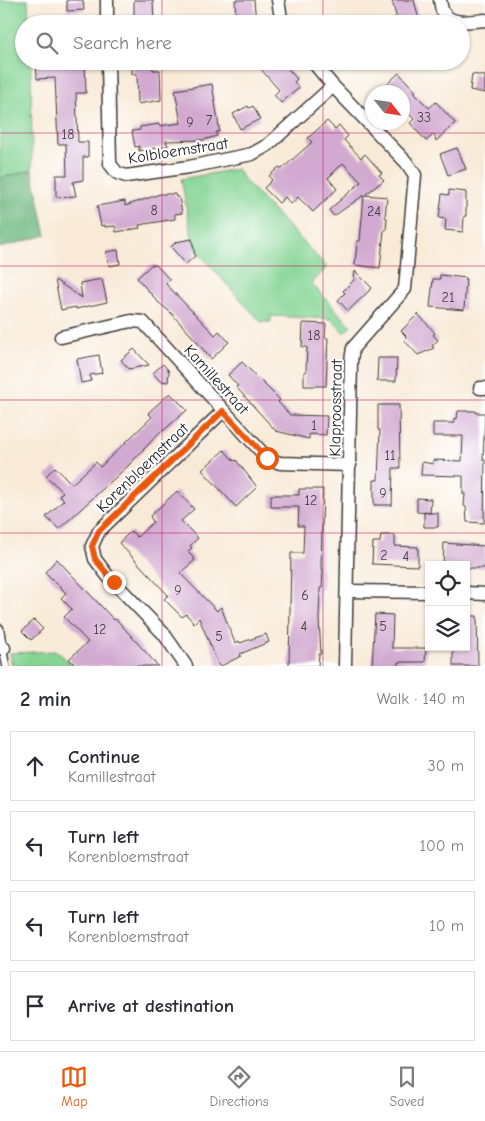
<!DOCTYPE html>
<html lang="en">
<head>
<meta charset="utf-8">
<style>
  body { margin:0; font-family:"Comic Neue",sans-serif; background:#f2f2f3; color:#2b2b33 }
  .controls { position:absolute; right:15px; bottom:15px; display:grid; overflow:hidden; border-radius:0px; box-shadow:0 1px 4px #0004 }
  .controls button { width:45px; height:45px; display:grid; place-items:center; padding:0; border:0; border-bottom:1px solid #e1e1e2; background:#fff; color:#2b2b33; font:25px sans-serif }
  .compass { position:absolute; left:365px; top:85px; width:45px; height:45px; border-radius:50%; background:#fff; box-shadow:0 1px 4px #0004; rotate:120deg }
  .stop { position:absolute; width:15px; height:15px; margin:-11px; border:4px solid #ea580c; border-radius:50%; background:#fff }
  .stop.end { background:#ea580c; border-color:#fff; box-shadow:0 1px 5px #0008 }
  .list { margin:0; padding:0; list-style:none }
  h2 { display:flex; justify-content:space-between; align-items:center; height:65px; margin:0; padding:0 20px; font-size:21px }
  h2 small { font-size:16px; font-weight:400; color:#7c7c81 }
  .list li { display:grid; grid-template-columns:32px 1fr auto; gap:15px; align-items:center; box-sizing:border-box; height:70px; margin:0 10px 10px; padding:0 10px; border:1px solid #e1e1e2; border-radius:0px }
  .list b { display:block; font-size:19px; white-space:nowrap }
  .list p { margin:0; font-size:16px; white-space:nowrap; color:#7c7c81 }
  .list em { font-size:16px; font-style:normal; color:#7c7c81 }
  .icon { flex:none; width:28px; height:28px; fill:none; stroke:currentColor; stroke-width:2; stroke-linecap:round; stroke-linejoin:round }
  .map { position:relative; flex:none; width:485px; height:666px; overflow:hidden }
  .search { position:absolute; background:#fff; box-shadow:0 1px 4px #0004; left:15px; right:15px; top:15px; height:55px; display:flex; align-items:center; gap:12px; box-sizing:border-box; padding:0 18px; border-radius:28px; color:#7c7c81; font-size:19px }
  .sheet { height:385px; background:#fff }
  nav { display:flex; justify-content:space-around; align-items:center; box-sizing:border-box; height:70px; border-top:1px solid #e1e1e2; background:#fff; font-size:14px; color:#7c7c81 }
  nav a { display:grid; justify-items:center; gap:2px }
  nav .on { color:#ea580c }
  .map>svg:first-child { display:block }
  .green { fill:#85d494; stroke:#507858 }
  .forest { fill:#6cb67e; stroke:#44694d }
  .building { fill:#d2aad1 }
  .lines { fill:none; stroke-linecap:round; stroke-linejoin:round }
  .service-casing { stroke:#3d3b38; stroke-width:9 }
  .minor-casing { stroke:#3d3b38; stroke-width:15 }
  .service { stroke:#fff; stroke-width:6 }
  .minor { stroke:#fff; stroke-width:12 }
  .route { stroke:#ea580c; stroke-width:6 }
  .grid { fill:none; stroke:#c2185b; stroke-width:1; stroke-opacity:0.55 }
  .labels { text-anchor:middle; stroke-width:4.5; stroke-linejoin:round; paint-order:stroke }
  .number-label { font-size:14px; fill:#4a4049 }
  .street-label { font-size:16px; fill:#1c1c1c; stroke:#fff }
</style>
</head>
<body>
<div class="map">
<svg width="485" height="666" viewBox="0 0 485 666">
  <rect width="100%" height="100%" fill="#fff"/>
  <filter id="ink" filterUnits="userSpaceOnUse"><feTurbulence type="fractalNoise" baseFrequency=".02" numOctaves="2"/><feDisplacementMap in="SourceGraphic" scale="10" xChannelSelector="R" yChannelSelector="G"/><feConvolveMatrix kernelMatrix="1 2 1 2 8 2 1 2 1" color-interpolation-filters="sRGB"/></filter>
  <filter id="wash" filterUnits="userSpaceOnUse"><feTurbulence type="fractalNoise" baseFrequency=".0096" numOctaves="4" result="noise"/><feDisplacementMap in="SourceGraphic" scale="20" xChannelSelector="R" yChannelSelector="G"/><feGaussianBlur stdDeviation="1.12" result="paint"/><feColorMatrix in="noise" values="0 0 0 0 0 0 0 0 0 0 0 0 0 0 0 0 0 1.4 0 .05"/><feComposite in="paint" operator="in"/></filter>
  <g filter="url(#wash)">
    <rect width="100%" height="100%" fill="#f8ead7"/>
    <g class="green">
      <path d="M0,0H28L29,24H24V61H31L32,170L0,178Z"/>
      <path d="M237,169L245,181L326,266L325,270L311,283L351,326L344,333L331,319L271,316V322H261L194,248L181,179Z"/>
      <path d="M57,651L73,666H12L10,653Z"/>
    </g>
    <path class="forest" d="M32,170L46,235L0,248V178Z"/>
    <g id="blocks">
      <g class="building">
        <path d="M67,0H83L84,10L67,11Z"/>
        <path d="M134,0H153L154,24H134Z"/>
        <path d="M235,0H254L256,22L236,24Z"/>
        <path d="M392,0H414L420,24H398Z"/>
        <path d="M36,61H85L86,93H76L78,142H88V157H83V180L73,182L76,196L56,197V175H67L66,144H58L55,78L37,79Z"/>
        <path d="M137,61H152L153,70H160L161,100L138,104L137,74H132V63H137Z"/>
        <path d="M254,61H281L297,79L294,82L299,88L281,103L274,95L279,90Z"/>
        <path d="M399,73L416,92H413L429,108L436,102L455,123L436,141L434,134L426,141L410,123L414,119L402,107V92H378Z"/>
        <path d="M472,74L485,76V93L470,90Z"/>
        <path d="M212,84L219,127V132H216L217,136L203,140L166,141L168,146L139,151V146L135,147L132,131L140,130V127L159,124V126L181,123L175,90Z"/>
        <path d="M248,106L249,108L253,106L260,119L240,129L233,114Z"/>
        <path d="M327,121L335,129L339,125L348,136L344,140L361,158L365,154L382,173L379,175L384,180L365,195L387,197L385,217L387,218L386,230H384L380,268L355,265L357,241H360L364,195L334,216L329,210L361,182L343,163L328,178L337,189L313,212L298,197L291,204L285,197L279,203L264,188L272,180L269,176L279,167L282,169L312,142L308,138Z"/>
        <path d="M457,148L466,169L448,175L440,154Z"/>
        <path d="M449,190L466,192V216H464L463,232L445,230L446,219L439,218L442,194L449,195Z"/>
        <path d="M160,194H175L176,197H179L182,213L175,214V219L139,225L140,228L116,232L115,226L105,227V225L101,226L97,206L125,201V206Z"/>
        <path d="M192,239L195,256L186,264L171,247L176,242Z"/>
        <path d="M118,250L120,264L109,266L106,252Z"/>
        <path d="M151,265H156L170,280L166,284L215,335L219,331L229,342L211,359L191,335L170,312L158,302L137,278Z"/>
        <path d="M355,271L372,288L348,311L338,300L345,293L343,291L354,280Z"/>
        <path d="M440,275L466,278L464,310L430,307L433,279H440Z"/>
        <path d="M102,279L107,302L76,309V307L61,310L55,280L82,298L80,283Z"/>
        <path d="M418,314L435,333L433,335L438,340L432,346L434,348L418,355L405,341L406,336L401,331Z"/>
        <path d="M303,323L326,324L325,338H328L326,386H304V372H306L307,347H302Z"/>
        <path d="M134,349L149,365L129,369L121,360Z"/>
        <path d="M99,355L102,373L90,375L91,381L81,383L77,359Z"/>
        <path d="M378,358H397L396,381H377Z"/>
        <path d="M242,362L280,400L278,402L290,415L327,416L326,435L309,434V439L276,431L236,387L238,386L228,375Z"/>
        <path d="M163,364L169,371L168,382L160,381L153,373Z"/>
        <path d="M170,393L187,410L163,431L162,430L128,466L59,529L46,517L64,500L59,496L63,492L46,476L55,467L72,484L96,462L100,467L152,417L148,413Z"/>
        <path d="M378,405H399L400,468H393L392,505H374V480H378L380,430H378Z"/>
        <path d="M458,411H476V413H485L483,460H485L484,523L467,522L466,507L464,506L465,494H463V476L421,475L422,462L433,464V460L462,461L463,436H433V423H454V418L457,419Z"/>
        <path d="M224,450L234,461L236,460L257,487L236,507L202,470Z"/>
        <path d="M299,489H323L321,569H323L322,588H320L319,619L321,654H319L318,666H289L291,553H303L304,526H298L299,507H271V495H299Z"/>
        <path d="M177,491L194,509L181,521L198,538L190,546L192,548L188,551L195,560L180,573L217,611L221,607L235,643L239,641L240,643L266,634L269,642L240,654L241,656L221,666H219L199,618L194,623L186,614L182,617L164,599L168,595L119,543L131,531L137,537L153,522L150,516Z"/>
        <path d="M417,498L431,499L430,513H438V527H424V512L430,513L417,512Z"/>
        <path d="M381,535H395V546L418,547V566L372,564L373,542H380Z"/>
        <path d="M444,543L485,546V568H466V565H443Z"/>
        <path d="M57,559L114,620L116,619L158,666H76L69,659L88,642L64,617L72,609L61,598L66,593L45,572Z"/>
        <path d="M375,614L393,615L392,648H426L425,662H398V665L395,666H372Z"/>
        <path d="M466,616H477L478,666H453V650H466Z"/>
        <path d="M34,620L43,629L31,640L22,631Z"/>
      </g>
    </g>
  </g>
  <g filter="url(#ink)">
    <use href="#blocks" fill-opacity="0" stroke="#3d3b38" stroke-width="1"/>
    <g class="lines">
      <defs>
        <path id="service" d="M0,628L6,666"/>
        <g id="minor">
          <path d="M107,0V24"/>
          <path d="M278,0L282,24"/>
          <path d="M440,0C441,4 441,9 443,12C450,26 473,21 485,20"/>
          <path d="M108,61L110,164L117,173L126,176L189,167L252,154L268,145L333,86"/>
          <path d="M312,61L333,86L406,162L415,175L405,289L353,348L351,361L345,666"/>
          <path d="M61,337L131,321L143,322L267,458L280,463L350,465"/>
          <path d="M480,388H485"/>
          <path d="M347,591L429,592"/>
          <path d="M466,593L485,594"/>
          <path d="M0,648H4"/>
          <path d="M186,666L164,634L107,575L95,559L92,546L99,531L223,411"/>
        </g>
      </defs>
      <use href="#service" class="service-casing"/>
      <use href="#minor" class="minor-casing"/>
      <use href="#service" class="service"/>
      <use href="#minor" class="minor"/>
    </g>
  </g>
  <g class="lines" filter="url(#ink)">
    <path class="route" d="M114,582L95,559L92,546L99,531L223,411L267,458"/>
  </g>
  <path class="grid" d="M162,0V24M323,0V24M162,61V666M323,61V666M0,133H485M0,266H485M0,400H485M0,533H485"/>
  <g class="labels">
    <g class="number-label">
      <text x="424" y="122">33</text>
      <text x="209" y="125">7</text>
      <text x="190" y="127">9</text>
      <text x="68" y="139">18</text>
      <text x="154" y="215">8</text>
      <text x="374" y="216">24</text>
      <text x="448" y="302">21</text>
      <text x="314" y="340">18</text>
      <text x="314" y="430">1</text>
      <text x="390" y="460">11</text>
      <text x="383" y="498">9</text>
      <text x="311" y="505">12</text>
      <text x="384" y="560">2</text>
      <text x="406" y="561">4</text>
      <text x="178" y="595">9</text>
      <text x="305" y="600">6</text>
      <text x="304" y="631">4</text>
      <text x="383" y="631">5</text>
      <text x="100" y="634">12</text>
      <text x="219" y="641">5</text>
    </g>
    <g class="street-label">
      <text transform="translate(178 150) rotate(-9)" y="6">Kolbloemstraat</text>
      <text transform="translate(217 379) rotate(48)" y="6">Kamillestraat</text>
      <text transform="translate(335 408) rotate(-89)" y="6">Klaproosstraat</text>
      <text transform="translate(142 467) rotate(-44)" y="6">Korenbloemstraat</text>
    </g>
  </g>
</svg>
<div class="controls">
<button><svg class="icon" aria-label="locate" viewBox="0 0 24 24"><circle cx="12" cy="12" r="6"/><path d="M12 2v4M12 18v4M2 12h4M18 12h4"/></svg></button>
<button><svg class="icon" aria-label="layers" viewBox="0 0 24 24"><path d="M12 4l9 5-9 5-9-5zM3 14l9 5 9-5"/></svg></button>
</div>
<svg class="compass" viewBox="-18 -18 36 36"><path d="M0-13l5 13h-10z" fill="#e53935"/><path d="M0 13l5-13h-10z" fill="#7c7c81"/></svg>
<div class="stop" style="left:267px;top:458px"></div>
<div class="stop end" style="left:114px;top:582px"></div>
<div class="search"><svg class="icon" aria-label="search" viewBox="0 0 24 24"><circle cx="10" cy="10" r="6"/><path d="M15 15l6 6"/></svg>Search here</div>
</div>
<section class="sheet">
<h2>2 min<small>Walk · 140 m</small></h2>
<ul class="list">
<li><svg class="icon" aria-label="ahead" viewBox="0 0 24 24"><path d="M12 20V5M6 11l6-6 6 6"/></svg><div><b>Continue</b><p>Kamillestraat</p></div><em>30 m</em></li>
<li><svg class="icon" aria-label="left" viewBox="0 0 24 24"><path d="M17 20v-9H6M10 6l-5 5 5 5"/></svg><div><b>Turn left</b><p>Korenbloemstraat</p></div><em>100 m</em></li>
<li><svg class="icon" aria-label="left" viewBox="0 0 24 24"><path d="M17 20v-9H6M10 6l-5 5 5 5"/></svg><div><b>Turn left</b><p>Korenbloemstraat</p></div><em>10 m</em></li>
<li><svg class="icon" aria-label="arrive" viewBox="0 0 24 24"><path d="M6 21V4h12l-3 4 3 4H6"/></svg><div><b>Arrive at destination</b></div></li>
</ul>
</section>
<nav>
<a class="on"><svg class="icon" aria-label="map" viewBox="0 0 24 24"><path d="M3 6l6-2 6 2 6-2v14l-6 2-6-2-6 2zM9 4v14M15 6v14"/></svg>Map</a>
<a><svg class="icon" aria-label="directions" viewBox="0 0 24 24"><path d="M12 3l9 9-9 9-9-9zM9 14v-3h6M13 9l2 2-2 2"/></svg>Directions</a>
<a><svg class="icon" aria-label="saved" viewBox="0 0 24 24"><path d="M7 4h10v16l-5-4-5 4z"/></svg>Saved</a>
</nav>
</body>
</html>
